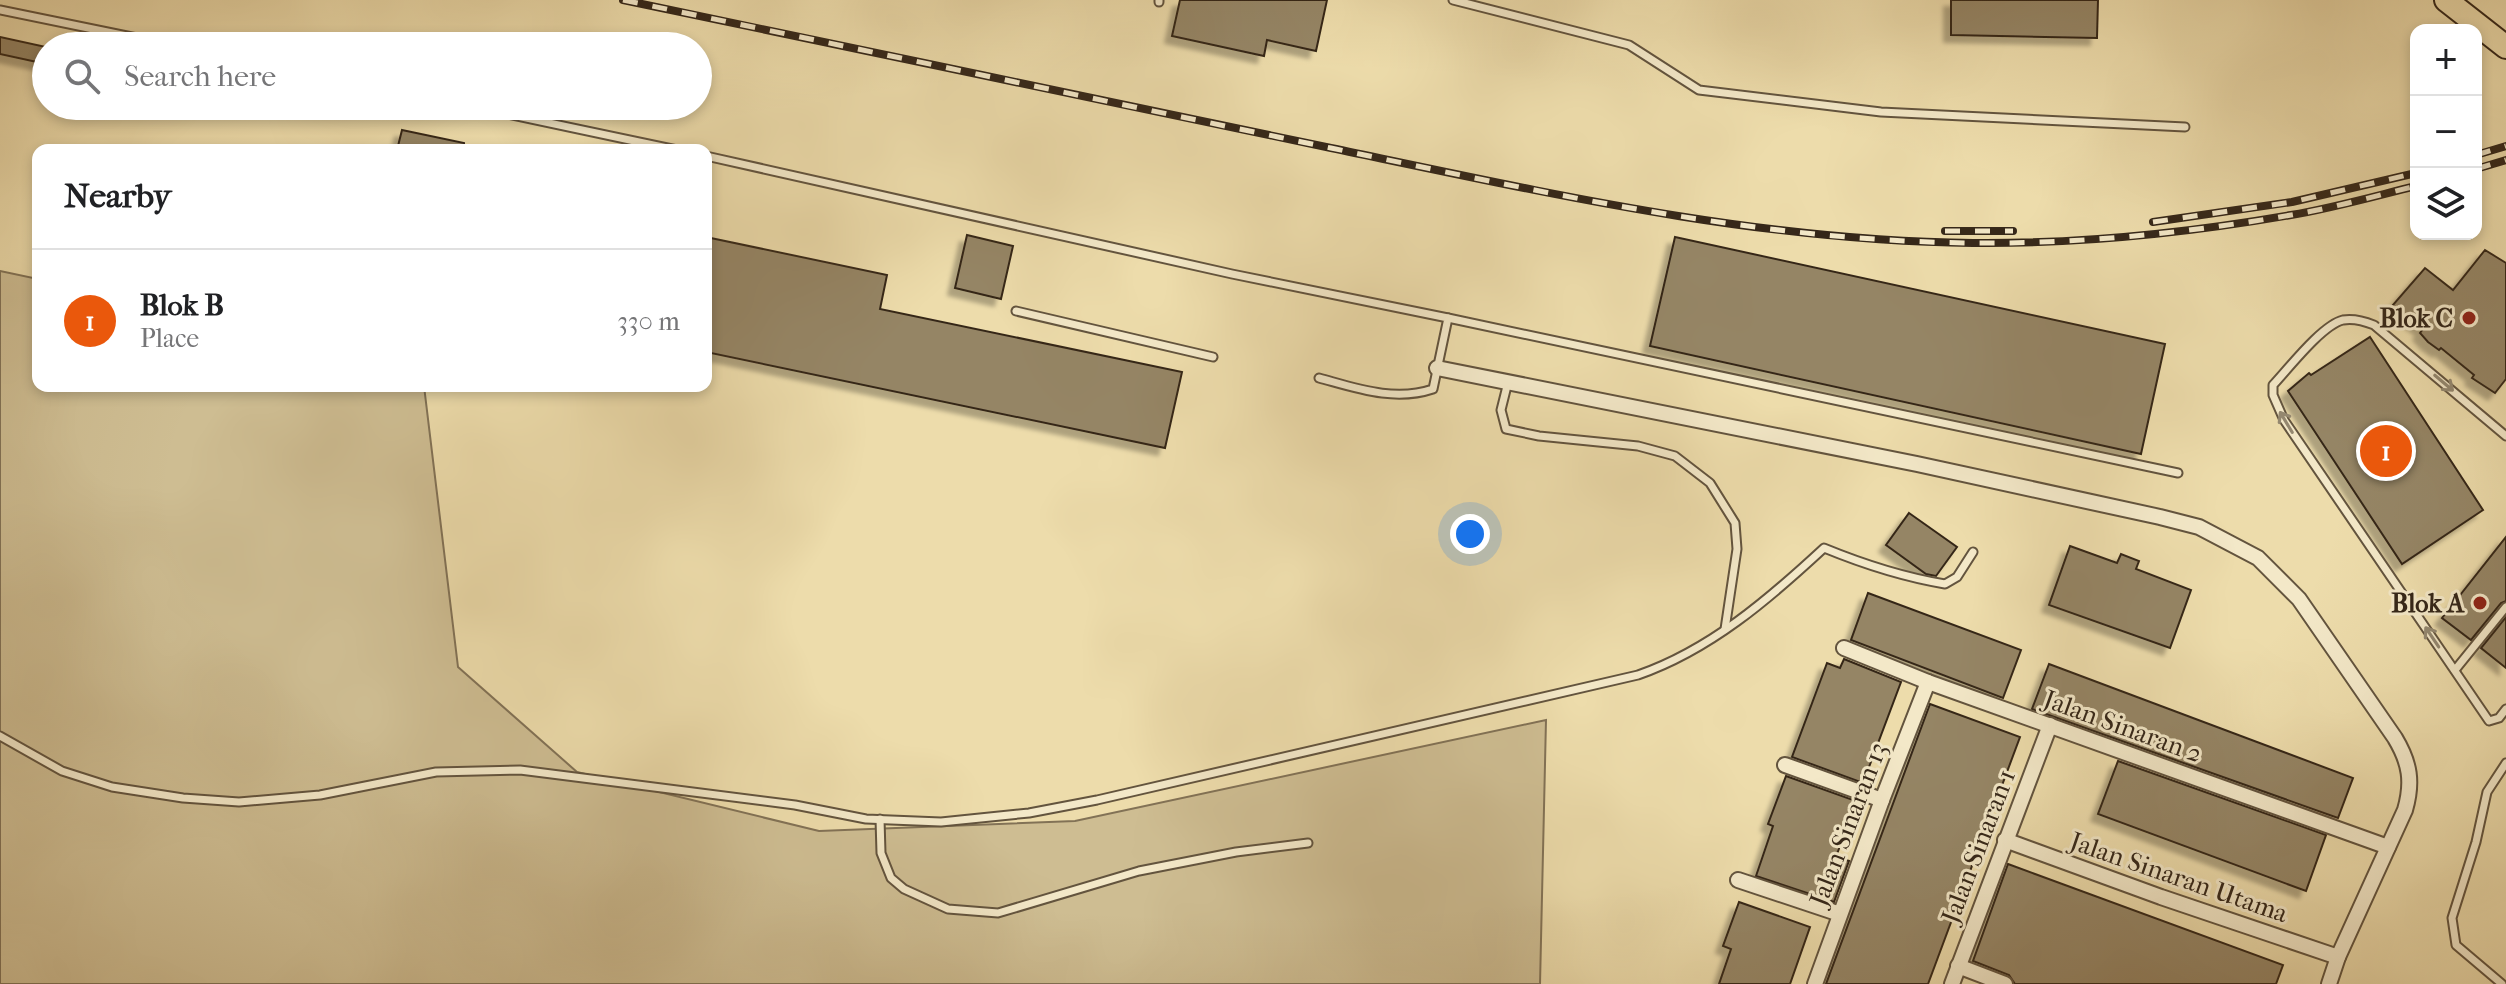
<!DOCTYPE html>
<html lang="en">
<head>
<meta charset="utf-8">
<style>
  body { margin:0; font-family:"IM FELL French Canon",serif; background:#f2f2f2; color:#202124 }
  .controls { position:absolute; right:24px; top:24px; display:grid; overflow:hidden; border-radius:16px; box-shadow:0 4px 12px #0003 }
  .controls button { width:72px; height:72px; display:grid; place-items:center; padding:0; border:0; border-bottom:2px solid #e0e0e0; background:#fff; color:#202124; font:40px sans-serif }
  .you { position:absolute; left:1470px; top:534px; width:28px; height:28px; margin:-20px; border:6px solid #fff; border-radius:50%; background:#1a73e8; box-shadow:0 0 0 12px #1a73e833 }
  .badge { display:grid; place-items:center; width:52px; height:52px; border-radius:50%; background:#ea580c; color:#fff; font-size:26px; font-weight:700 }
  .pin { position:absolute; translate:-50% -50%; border:4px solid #fff; box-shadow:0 2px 8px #0006 }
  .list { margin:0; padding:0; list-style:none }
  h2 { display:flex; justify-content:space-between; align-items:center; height:104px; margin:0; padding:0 32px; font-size:34px }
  h2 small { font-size:26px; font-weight:400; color:#757577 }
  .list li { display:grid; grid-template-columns:52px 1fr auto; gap:24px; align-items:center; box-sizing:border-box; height:144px; padding:0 32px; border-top:2px solid #e0e0e0 }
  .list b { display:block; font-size:30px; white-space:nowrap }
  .list p { margin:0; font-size:26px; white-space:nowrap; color:#757577 }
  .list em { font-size:26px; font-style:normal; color:#757577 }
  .icon { flex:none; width:44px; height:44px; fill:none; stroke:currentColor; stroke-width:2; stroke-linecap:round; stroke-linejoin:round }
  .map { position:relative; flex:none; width:2506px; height:984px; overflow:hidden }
  .search { position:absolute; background:#fff; box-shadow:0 4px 12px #0003; left:32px; top:32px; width:680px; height:88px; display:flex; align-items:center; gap:20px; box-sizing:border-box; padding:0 28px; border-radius:44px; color:#757577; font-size:30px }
  .panel { position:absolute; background:#fff; box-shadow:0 4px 12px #0003; left:32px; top:144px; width:680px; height:248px; border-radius:16px }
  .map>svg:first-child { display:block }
  .green { fill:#cebd92; stroke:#827256; stroke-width:2 }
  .building { fill:#958565; stroke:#352719; stroke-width:2; filter:url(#shadow) }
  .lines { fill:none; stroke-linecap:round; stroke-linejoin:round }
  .service-casing { stroke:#63543e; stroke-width:11 }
  .minor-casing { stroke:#63543e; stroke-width:18 }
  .primary-casing { stroke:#352719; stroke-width:26 }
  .service { stroke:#f3e8c8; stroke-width:7 }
  .minor { stroke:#f3e8c8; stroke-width:14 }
  .primary { stroke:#eddcab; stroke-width:22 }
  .rail-casing { stroke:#352719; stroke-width:8 }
  .rail { stroke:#f3e8c8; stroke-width:5; stroke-dasharray:15; stroke-linecap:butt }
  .oneway { stroke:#948870 }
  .poi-dot { fill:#8f2418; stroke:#f3e8c8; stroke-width:3 }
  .labels { text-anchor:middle; stroke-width:6; stroke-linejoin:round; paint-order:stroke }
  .poi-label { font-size:26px; font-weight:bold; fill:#352719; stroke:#f3e8c8; text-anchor:end }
  .street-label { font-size:26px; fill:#352719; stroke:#f3e8c8 }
</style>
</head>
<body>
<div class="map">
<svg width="2506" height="984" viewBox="0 0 2506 984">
  <defs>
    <filter id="shadow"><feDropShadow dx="-7" dy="7" stdDeviation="2" flood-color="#0004"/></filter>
  </defs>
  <rect width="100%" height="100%" fill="#eddcab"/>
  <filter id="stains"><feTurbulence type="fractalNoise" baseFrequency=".0025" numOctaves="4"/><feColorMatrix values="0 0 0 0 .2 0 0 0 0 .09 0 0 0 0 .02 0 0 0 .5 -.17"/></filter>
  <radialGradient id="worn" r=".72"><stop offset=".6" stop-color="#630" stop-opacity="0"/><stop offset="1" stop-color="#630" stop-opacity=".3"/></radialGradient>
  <path class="green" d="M0,271L38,279V386H424L458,667L577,772L819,831L1075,821L1546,720L1540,984H0Z"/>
  <g class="building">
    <path d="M1180,0H1327L1316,51L1267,40L1264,56L1172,36Z"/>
    <path d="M1951,0H2098L2097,38L1951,35Z"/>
    <path d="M0,37L46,47V64L0,54Z"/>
    <path d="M402,130L464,143V150H397Z"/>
    <path d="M967,235L1013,246L1001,299L955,288Z"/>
    <path d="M706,237L887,275L880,309L1182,372L1165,448L706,352Z"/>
    <path d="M1675,237L2165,344L2141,454L1650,346Z"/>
    <path d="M2485,250L2506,263V379L2495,393L2472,378L2474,375L2441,348L2439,350L2428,342L2420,333L2423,329L2392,306L2425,268L2453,290Z"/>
    <path d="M2370,337L2483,510L2402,564L2288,391L2309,373L2311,375Z"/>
    <path d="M1909,513L1957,547L1936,576L1926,574L1886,545Z"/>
    <path d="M2506,537V601L2501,603L2471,640L2442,618Z"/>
    <path d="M2070,546L2117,563L2121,554L2139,561L2136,569L2191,590L2170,648L2049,605Z"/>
    <path d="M1868,593L2021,650L2003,698L1851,640Z"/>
    <path d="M2506,617V668L2481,648Z"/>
    <path d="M1844,659L1901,682L1863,783L1792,757L1827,663L1840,668Z"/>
    <path d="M2049,664L2353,778L2338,818L2032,709Z"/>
    <path d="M1930,704L2020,737L1928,984H1826Z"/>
    <path d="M2118,761L2326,835L2306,891L2098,814Z"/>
    <path d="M1786,776L1856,801L1836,857L1849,861L1834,902L1756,876L1773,826L1768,824Z"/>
    <path d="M2008,864L2283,965L2276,984H2015L2009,975L1973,961Z"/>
    <path d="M1739,902L1810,927L1790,984H1719L1731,949L1723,946Z"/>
  </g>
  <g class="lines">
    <defs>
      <g id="service">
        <path d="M1453,0L1629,45L1699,90L1881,112L2185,127"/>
        <path d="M1159,2V0"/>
        <path d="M0,10L176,46"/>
        <path d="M469,106L677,150"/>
        <path d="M706,156L1232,274L1448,318L1433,389C1394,402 1356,388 1319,378"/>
        <path d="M1016,311L1213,357"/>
        <path d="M1448,318L2178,473"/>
        <path d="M1508,382L1501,410L1506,429L1539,436L1638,446L1675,456L1710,483L1735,523L1737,549L1725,629"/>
        <path d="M2506,436L2374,325C2364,321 2354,318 2343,320C2322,325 2289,368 2273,385V395L2284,420L2489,721L2499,718L2506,709"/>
        <path d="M2455,670L2506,607"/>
        <path d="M0,736L62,771L112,787L183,798L239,802L320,795L436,772L520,770L795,805L866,819L941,822L1029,813L1097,800L1638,675C1710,650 1769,599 1824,548C1863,564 1903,577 1945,584L1957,577L1973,552"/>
        <path d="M880,819L881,853L891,878L904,889L948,909L998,913L1139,871L1236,852L1308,843"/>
        <path d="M2502,984L2456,945L2452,918L2476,842L2487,792L2506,763"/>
      </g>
      <g id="minor">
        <path d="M1437,368L1917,464L2160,517L2199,527L2258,558L2299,599L2395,738C2410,763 2413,782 2405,810L2338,957L2329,984"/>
        <path d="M1844,648L1928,682L2388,847"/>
        <path d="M1785,765L1882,800"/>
        <path d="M2005,840L2161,897L2338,957"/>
        <path d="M1738,880L1840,914"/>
        <path d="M1958,966L2005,984"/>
        <path d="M1815,984L1882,800L1928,682"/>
        <path d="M1952,984L2050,725"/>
      </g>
      <path id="primary" d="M2446,0L2506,47"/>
    </defs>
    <use href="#service" class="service-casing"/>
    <use href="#minor" class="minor-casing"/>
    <use href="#primary" class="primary-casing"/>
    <use href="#service" class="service"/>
    <use href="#minor" class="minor"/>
    <use href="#primary" class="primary"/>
    <defs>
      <g id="rail">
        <path d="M623,0C859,49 1095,99 1331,148C1543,192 1755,241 1973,243C2079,244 2187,233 2291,215C2333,208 2375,196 2416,186"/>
        <path d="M2476,155L2506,146"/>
        <path d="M2476,169L2506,160"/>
        <path d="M2153,222L2292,202L2416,173"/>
        <path d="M1945,231H2013"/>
      </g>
    </defs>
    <use href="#rail" class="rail-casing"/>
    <use href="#rail" class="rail"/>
  </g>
  <defs><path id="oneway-shaft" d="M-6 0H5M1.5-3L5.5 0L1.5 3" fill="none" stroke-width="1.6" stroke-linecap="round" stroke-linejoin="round" transform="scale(2)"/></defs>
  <g class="oneway">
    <use href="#oneway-shaft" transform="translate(2444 383) rotate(40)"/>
    <use href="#oneway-shaft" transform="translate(2286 422) rotate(-121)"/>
    <use href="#oneway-shaft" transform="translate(2432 637) rotate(-124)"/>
  </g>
  <g class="poi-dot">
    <circle cx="2469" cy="318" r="8"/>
    <circle cx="2480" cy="603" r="8"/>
  </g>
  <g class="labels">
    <g class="poi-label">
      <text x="2453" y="327">Blok C</text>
      <text x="2464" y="612">Blok A</text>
    </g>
    <g class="street-label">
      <text transform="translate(2123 726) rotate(20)" y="9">Jalan Sinaran 2</text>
      <text transform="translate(1848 824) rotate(-69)" y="9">Jalan Sinaran 13</text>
      <text transform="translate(1978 846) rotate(-69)" y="9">Jalan Sinaran 1</text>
      <text transform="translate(2179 877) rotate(19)" y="9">Jalan Sinaran Utama</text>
    </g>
  </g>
  <rect width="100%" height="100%" filter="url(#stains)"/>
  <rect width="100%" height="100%" fill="url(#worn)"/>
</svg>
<div class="controls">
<button>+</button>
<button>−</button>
<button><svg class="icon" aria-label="layers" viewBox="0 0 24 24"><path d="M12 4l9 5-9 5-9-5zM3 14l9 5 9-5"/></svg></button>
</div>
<div class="you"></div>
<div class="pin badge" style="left:2386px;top:451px">1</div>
<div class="search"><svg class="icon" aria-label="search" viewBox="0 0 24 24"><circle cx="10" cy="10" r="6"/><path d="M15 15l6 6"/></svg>Search here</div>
<section class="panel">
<h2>Nearby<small></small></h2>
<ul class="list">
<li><span class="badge">1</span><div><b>Blok B</b><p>Place</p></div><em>330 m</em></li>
</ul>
</section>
</div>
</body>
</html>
